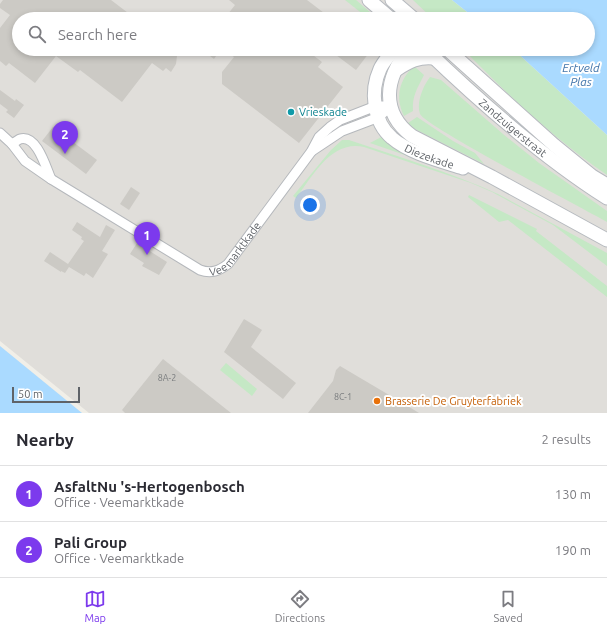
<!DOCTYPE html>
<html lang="en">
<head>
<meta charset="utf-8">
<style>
  body { margin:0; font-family:Ubuntu,sans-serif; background:#f2f2f3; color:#2b2b33 }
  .scale { position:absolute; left:12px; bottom:10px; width:68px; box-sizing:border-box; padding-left:4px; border:2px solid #5f6368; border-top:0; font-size:11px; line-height:14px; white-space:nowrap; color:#5f6368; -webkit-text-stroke:3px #fff; paint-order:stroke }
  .you { position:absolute; left:310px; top:205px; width:14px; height:14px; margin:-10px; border:3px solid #fff; border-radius:50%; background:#1a73e8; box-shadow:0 0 0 6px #1a73e833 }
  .badge { display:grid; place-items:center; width:26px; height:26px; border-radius:50%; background:#7c3aed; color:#fff; font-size:13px; font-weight:700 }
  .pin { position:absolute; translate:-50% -33px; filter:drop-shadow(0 1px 2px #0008) }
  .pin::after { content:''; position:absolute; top:21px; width:14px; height:12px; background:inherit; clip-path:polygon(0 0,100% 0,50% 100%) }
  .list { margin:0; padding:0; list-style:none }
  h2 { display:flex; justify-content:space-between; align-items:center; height:52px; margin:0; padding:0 16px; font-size:17px }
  h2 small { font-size:13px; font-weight:400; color:#7c7c81 }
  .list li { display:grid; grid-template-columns:26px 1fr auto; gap:12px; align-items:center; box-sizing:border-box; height:56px; padding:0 16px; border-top:1px solid #e1e1e2 }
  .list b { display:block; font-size:15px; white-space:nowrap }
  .list p { margin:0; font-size:13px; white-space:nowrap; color:#7c7c81 }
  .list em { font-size:13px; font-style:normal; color:#7c7c81 }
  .icon { flex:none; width:22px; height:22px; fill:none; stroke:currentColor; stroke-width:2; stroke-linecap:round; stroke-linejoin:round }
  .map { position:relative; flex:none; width:607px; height:413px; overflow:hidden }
  .search { position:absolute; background:#fff; box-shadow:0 2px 6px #0003; left:12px; right:12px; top:12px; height:44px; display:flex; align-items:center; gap:10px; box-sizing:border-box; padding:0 14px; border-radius:22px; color:#7c7c81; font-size:15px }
  .sheet { height:164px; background:#fff }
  nav { display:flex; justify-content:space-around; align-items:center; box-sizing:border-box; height:56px; border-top:1px solid #e1e1e2; background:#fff; font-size:11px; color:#7c7c81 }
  nav a { display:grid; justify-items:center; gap:2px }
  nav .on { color:#7c3aed }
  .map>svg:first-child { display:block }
  .industrial { fill:#e0deda }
  .green { fill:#c5e8c5 }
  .water { fill:#aadaff }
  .building { fill:#cccac5 }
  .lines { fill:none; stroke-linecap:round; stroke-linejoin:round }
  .street-casing { stroke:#b5b8bc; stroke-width:11 }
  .secondary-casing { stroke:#b6babf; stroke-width:15 }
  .street { stroke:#fff; stroke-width:9 }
  .secondary { stroke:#fff; stroke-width:13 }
  .culture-dot { fill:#0f9aa8; stroke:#fff; stroke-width:1.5 }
  .food-dot { fill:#e8710a; stroke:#fff; stroke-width:1.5 }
  .labels { text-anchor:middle; stroke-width:4; stroke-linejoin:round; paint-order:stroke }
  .number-label { font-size:9px; fill:#7a7d7f }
  .culture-label { font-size:11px; fill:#0d838f; stroke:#fff; text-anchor:start }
  .street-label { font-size:11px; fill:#5f6368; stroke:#fff }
  .food-label { font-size:11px; fill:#c56008; stroke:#fff; text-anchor:start }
  .water-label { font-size:12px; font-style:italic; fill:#4174aa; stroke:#fff }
</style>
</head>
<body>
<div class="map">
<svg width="607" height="413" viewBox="0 0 607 413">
  <rect width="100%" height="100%" fill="#f1efe8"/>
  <path class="industrial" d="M0,0H416L440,19H19V49H478L607,157V413H89L0,341Z"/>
  <g class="green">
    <path d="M345,0H356L378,19H369Z"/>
    <path d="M413,0H452L476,19H433Z"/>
    <path d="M463,49H513L607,135V175C554,139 507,94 463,49Z"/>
    <path d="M414,66L424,75C417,89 412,96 413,111L404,116C395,97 399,80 414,66Z"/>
    <path d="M430,77L441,80L503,134L539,163L607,211V222C584,209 425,126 420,114C416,103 423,86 430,77Z"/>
    <path d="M417,117L453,141L475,153L484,164L413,128L408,123Z"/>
    <path d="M385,135L425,162L370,143Z"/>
    <path d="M342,140H349C399,157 450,172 498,194L607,253V266L553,225L492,192L471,183L364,147C331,140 313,176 296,198L293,196L331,150Z"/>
    <path d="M469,195L537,229L536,231L607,286V297L508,220L499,222L468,197Z"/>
    <path d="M226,363L257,389L252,396L220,370Z"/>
  </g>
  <g class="water">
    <path d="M452,0H607V135L513,49H588V19H476Z"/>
    <path d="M0,346L82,413H0Z"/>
  </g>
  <g class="building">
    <path d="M3,0H111L136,19H19V49H174L177,56L176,64L171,72L166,68L163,71L152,63L122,102L80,70L78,72L56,56L35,83L9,63L6,66L0,61V28L10,15L0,8V4Z"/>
    <path d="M229,0H307L332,19H224L235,5Z"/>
    <path d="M201,49H221L214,59Z"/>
    <path d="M223,49H305L322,62L318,67L343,87L299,143L222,84V72L234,57Z"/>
    <path d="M328,49H372L356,70Z"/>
    <path d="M0,90L15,101L16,99L24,105L14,118L6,112L8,110L0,104Z"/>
    <path d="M53,127L97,160L86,174L42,141Z"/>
    <path d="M131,187L140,193L129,210L120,204Z"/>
    <path d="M77,222L100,237L106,225L115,230L102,251L108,254L93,278L86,273L84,276L69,267L65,273L61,271V272L44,261L50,252L68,264L84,241L81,239L82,237L72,230Z"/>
    <path d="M137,243L167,262L159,275L142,266L144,263L130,254Z"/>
    <path d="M244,319L262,330L251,347L296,383L283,399L224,352Z"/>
    <path d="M163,359L231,413H125L122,410Z"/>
    <path d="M340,366L406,405L419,413H308L333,381L336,370Z"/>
  </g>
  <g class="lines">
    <defs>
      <g id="street">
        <path id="s1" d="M0,133L12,144L25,161L51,179L200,270C211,274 219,271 228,264L311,152L319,137L330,127L340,120L376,106H391"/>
        <path d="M12,144C15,142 18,140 20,139C37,134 46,168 51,179"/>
        <path d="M312,151L342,131L379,117L391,106"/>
      </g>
      <g id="secondary">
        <path d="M369,0L391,19"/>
        <path d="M392,0L414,19"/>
        <path id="s2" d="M394,49C390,55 383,62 380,69C370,91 373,122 392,138C409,153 441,161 463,168"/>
        <path d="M409,49C385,78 380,112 412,136L492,177L607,240"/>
        <path id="s3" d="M425,49C481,103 541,156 607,198"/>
        <path d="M447,49L554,145L592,176L607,185"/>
        <path d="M396,70C408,62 419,56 434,58"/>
      </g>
    </defs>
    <use href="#street" class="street-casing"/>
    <use href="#secondary" class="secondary-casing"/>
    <use href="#street" class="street"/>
    <use href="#secondary" class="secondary"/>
  </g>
  <circle class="culture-dot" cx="291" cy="112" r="4"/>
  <circle class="food-dot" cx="377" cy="401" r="4"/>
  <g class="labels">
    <g class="number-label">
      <text x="167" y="381">8A-2</text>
      <text x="343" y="400">8C-1</text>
    </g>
    <g class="culture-label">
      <text x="299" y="116">Vrieskade</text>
    </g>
    <g class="street-label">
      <text dy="4" stroke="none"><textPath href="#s3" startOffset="118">Zandzuigerstraat</textPath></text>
      <text dy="4" stroke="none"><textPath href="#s2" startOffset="141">Diezekade</textPath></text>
      <text dy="4" stroke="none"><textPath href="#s1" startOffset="289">Veemarktkade</textPath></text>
    </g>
    <g class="food-label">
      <text x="385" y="405">Brasserie De Gruyterfabriek</text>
    </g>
    <g class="water-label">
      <text x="581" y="72">Ertveld<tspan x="581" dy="14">Plas</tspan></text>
    </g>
  </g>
</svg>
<div class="scale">50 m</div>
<div class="you"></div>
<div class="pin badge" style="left:147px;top:255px">1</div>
<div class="pin badge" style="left:65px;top:154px">2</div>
<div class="search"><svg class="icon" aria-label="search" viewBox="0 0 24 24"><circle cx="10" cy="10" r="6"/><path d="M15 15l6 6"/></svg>Search here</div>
</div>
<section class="sheet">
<h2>Nearby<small>2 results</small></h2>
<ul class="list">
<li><span class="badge">1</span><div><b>AsfaltNu 's-Hertogenbosch</b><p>Office · Veemarktkade</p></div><em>130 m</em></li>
<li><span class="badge">2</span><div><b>Pali Group</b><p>Office · Veemarktkade</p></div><em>190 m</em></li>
</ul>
</section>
<nav>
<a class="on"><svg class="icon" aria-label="map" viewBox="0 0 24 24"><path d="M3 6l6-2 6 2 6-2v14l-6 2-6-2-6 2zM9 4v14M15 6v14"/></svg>Map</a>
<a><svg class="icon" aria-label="directions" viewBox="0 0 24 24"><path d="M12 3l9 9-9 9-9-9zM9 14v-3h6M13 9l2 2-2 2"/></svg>Directions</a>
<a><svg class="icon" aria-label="saved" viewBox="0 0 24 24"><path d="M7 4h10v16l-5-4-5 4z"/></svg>Saved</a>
</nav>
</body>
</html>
